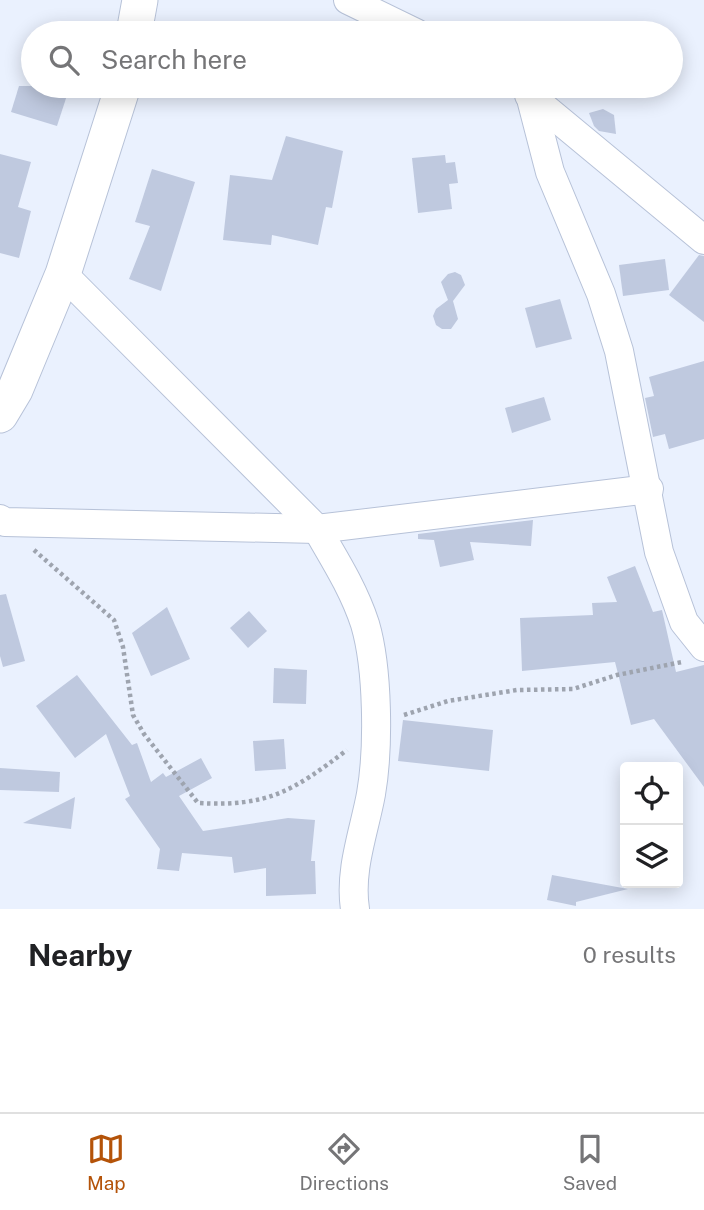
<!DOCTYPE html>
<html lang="en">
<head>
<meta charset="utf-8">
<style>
  body { margin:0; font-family:"Public Sans",sans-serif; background:#f2f2f2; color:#202124 }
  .controls { position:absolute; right:21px; bottom:21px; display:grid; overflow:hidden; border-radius:7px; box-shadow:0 4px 18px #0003 }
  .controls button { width:63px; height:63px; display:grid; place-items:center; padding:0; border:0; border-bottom:2px solid #e0e0e0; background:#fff; color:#202124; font:35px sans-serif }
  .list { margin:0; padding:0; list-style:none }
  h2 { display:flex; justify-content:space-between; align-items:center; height:91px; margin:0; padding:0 28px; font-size:30px }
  h2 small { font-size:23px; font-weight:400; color:#757577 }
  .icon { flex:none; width:38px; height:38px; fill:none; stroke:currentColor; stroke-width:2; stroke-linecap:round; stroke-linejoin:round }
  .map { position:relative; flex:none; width:704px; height:909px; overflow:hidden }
  .search { position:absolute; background:#fff; box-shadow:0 4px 18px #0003; left:21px; right:21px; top:21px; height:77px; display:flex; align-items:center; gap:18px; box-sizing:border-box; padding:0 24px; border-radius:38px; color:#757577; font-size:26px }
  .sheet { height:203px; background:#fff }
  nav { display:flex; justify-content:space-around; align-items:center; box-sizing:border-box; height:98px; border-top:2px solid #e0e0e0; background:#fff; font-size:19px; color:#757577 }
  nav a { display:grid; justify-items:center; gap:4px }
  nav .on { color:#b45309 }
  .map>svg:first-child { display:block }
  .building { fill:#bfc9df }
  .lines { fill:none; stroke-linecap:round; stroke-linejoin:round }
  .minor-casing { stroke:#b7c2d8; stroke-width:30 }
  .tertiary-casing { stroke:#b7c2d8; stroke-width:37 }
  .path { stroke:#9ea4af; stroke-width:4.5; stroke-dasharray:3.5 3.5; stroke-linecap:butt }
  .minor { stroke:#fff; stroke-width:28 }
  .tertiary { stroke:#fff; stroke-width:35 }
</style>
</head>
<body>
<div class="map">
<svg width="704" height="909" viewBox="0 0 704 909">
  <rect width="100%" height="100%" fill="#eaf1fe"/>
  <g class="building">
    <path d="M19,86H70L57,126L11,112Z"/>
    <path d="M603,109L614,115L616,134L599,131L594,126L589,113Z"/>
    <path d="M286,136L343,151L332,208L326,207L318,245L272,235L271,245L223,240L230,175L272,180Z"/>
    <path d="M0,154L31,162L18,207L31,211L19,258L0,253Z"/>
    <path d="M445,155L446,163L455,162L458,183L449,184L452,209L418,213L412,158Z"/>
    <path d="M152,169L195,182L161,291L129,279L150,226L135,222Z"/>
    <path d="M699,255L704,256V322L669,295Z"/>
    <path d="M665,259L669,290L623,296L619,265Z"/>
    <path d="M455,272L461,275L465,285L453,301L458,319L451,329H442L436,325L433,316L436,309L448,300L441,282L448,274Z"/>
    <path d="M560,299L572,339L536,348L525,308Z"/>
    <path d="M704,361V439L669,449L665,434L653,437L645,398L654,396L649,377Z"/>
    <path d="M544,397L551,420L512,433L505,408Z"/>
    <path d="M533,520L531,546L470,542L474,560L440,567L434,540L418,539V534Z"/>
    <path d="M635,566L653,612L662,610L676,672L704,665V787L654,719L631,725L615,662L522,671L520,618L593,615L592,603L617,602L607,577Z"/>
    <path d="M6,594L25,661L3,667L0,656V595Z"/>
    <path d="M167,607L190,659L151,676L132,633Z"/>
    <path d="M249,611L267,631L248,648L230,628Z"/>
    <path d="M274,668L307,670L306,704L273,703Z"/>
    <path d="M77,675L132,745L137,743L151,782L163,773L166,777L201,758L212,778L179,796L203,831L288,818L315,820L311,861H315L316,894L266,896V868L234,873L232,857L182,853L179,871L157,869L160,849L125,799L130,796L106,734L75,758L36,706Z"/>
    <path d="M403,720L493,730L489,771L398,761Z"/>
    <path d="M284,739L286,769L255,771L253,741Z"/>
    <path d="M0,768L60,772L59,792L0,790Z"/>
    <path d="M75,797L71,829L23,823Z"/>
    <path d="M552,875L628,889L576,902V906L547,900Z"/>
  </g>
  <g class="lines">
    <defs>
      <g id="minor">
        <path d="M348,0L416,33"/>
        <path d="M529,95L704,240"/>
        <path d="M530,95L550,172L601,294L619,351L659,552L684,622L704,647"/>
        <path d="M63,274L317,529C335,560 354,590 365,624C378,668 379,748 371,794C364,832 349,870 355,909"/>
        <path d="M0,519L5,522L317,529L649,489"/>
      </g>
      <g id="tertiary">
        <path d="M134,33L140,0"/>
        <path d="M0,415L15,390L63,274L123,86"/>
      </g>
    </defs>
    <use href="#minor" class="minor-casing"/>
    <use href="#tertiary" class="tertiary-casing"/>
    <g class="path">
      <path d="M34,550L114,620L123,647L133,715L144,734L198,803C268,807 293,791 347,750"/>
      <path d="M404,715L448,701L517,690L573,689L617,675L682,662"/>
    </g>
    <use href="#minor" class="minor"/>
    <use href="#tertiary" class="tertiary"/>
  </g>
</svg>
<div class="controls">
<button><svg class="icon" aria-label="locate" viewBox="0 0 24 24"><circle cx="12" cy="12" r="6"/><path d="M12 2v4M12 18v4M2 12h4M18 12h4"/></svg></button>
<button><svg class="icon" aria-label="layers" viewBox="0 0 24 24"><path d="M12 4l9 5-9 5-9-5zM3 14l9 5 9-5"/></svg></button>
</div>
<div class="search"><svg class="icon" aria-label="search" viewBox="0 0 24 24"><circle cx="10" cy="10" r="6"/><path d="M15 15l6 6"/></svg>Search here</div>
</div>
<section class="sheet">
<h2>Nearby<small>0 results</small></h2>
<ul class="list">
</ul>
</section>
<nav>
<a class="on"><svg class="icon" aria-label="map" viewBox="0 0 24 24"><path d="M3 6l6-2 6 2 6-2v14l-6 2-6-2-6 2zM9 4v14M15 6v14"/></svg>Map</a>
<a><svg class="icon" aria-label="directions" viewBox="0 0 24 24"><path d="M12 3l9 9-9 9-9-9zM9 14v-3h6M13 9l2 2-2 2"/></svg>Directions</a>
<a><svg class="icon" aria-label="saved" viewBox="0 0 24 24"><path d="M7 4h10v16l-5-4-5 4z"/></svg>Saved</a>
</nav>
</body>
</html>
